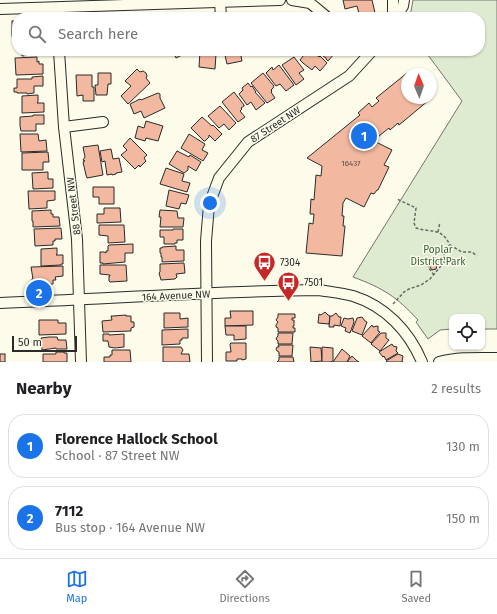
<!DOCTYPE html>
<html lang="en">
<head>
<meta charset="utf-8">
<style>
  body { margin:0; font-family:"Fira Sans",sans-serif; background:#f6f6f6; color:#202124 }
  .controls { position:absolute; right:12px; bottom:12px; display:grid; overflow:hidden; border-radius:8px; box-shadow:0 1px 3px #0004 }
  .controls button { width:36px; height:36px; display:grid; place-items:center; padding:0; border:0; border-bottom:1px solid #e0e0e0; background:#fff; color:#202124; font:20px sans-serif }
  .compass { position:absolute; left:401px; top:68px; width:36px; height:36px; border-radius:50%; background:#fff; box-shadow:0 1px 3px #0004; rotate:358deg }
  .scale { position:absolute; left:12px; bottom:10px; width:65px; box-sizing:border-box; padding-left:4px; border:2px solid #2b2b2b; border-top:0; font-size:11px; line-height:14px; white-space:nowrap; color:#2b2b2b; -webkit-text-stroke:3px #fdfbea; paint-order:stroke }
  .you { position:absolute; left:210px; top:203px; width:14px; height:14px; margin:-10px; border:3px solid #fff; border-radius:50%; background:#1a73e8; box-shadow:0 0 0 6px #1a73e833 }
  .badge { display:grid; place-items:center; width:26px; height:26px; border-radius:50%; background:#1a73e8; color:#fff; font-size:13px; font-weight:700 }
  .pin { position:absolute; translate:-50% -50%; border:2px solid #fff; box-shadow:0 1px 4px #0006 }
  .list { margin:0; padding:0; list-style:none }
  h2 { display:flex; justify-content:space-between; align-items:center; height:52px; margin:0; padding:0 16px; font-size:17px }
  h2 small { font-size:13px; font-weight:400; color:#757577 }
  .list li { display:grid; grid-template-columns:26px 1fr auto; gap:12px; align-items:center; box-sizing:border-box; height:64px; margin:0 8px 8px; padding:0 8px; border:1px solid #e0e0e0; border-radius:16px }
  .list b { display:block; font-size:15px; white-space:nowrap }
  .list p { margin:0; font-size:13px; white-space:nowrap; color:#757577 }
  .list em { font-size:13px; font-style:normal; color:#757577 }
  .icon { flex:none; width:22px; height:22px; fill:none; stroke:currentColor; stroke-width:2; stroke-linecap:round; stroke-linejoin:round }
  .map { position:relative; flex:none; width:497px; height:362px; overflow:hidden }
  .search { position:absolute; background:#fff; box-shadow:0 1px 3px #0004; left:12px; right:12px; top:12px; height:44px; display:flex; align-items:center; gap:10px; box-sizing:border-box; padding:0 14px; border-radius:16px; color:#757577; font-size:15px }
  .sheet { height:196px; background:#fff }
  nav { display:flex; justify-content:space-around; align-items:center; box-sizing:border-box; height:56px; border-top:1px solid #e0e0e0; background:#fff; font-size:11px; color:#757577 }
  nav a { display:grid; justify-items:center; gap:2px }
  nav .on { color:#1a73e8 }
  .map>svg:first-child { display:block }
  .park { fill:#deebd1; stroke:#74746e }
  .building { fill:#f2b8a0; stroke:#2b2b2b }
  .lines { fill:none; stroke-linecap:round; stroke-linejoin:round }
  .minor-casing { stroke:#2b2b2b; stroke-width:12 }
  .path { stroke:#6a6964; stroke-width:1.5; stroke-dasharray:3 2; stroke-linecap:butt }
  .minor { stroke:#fdfbea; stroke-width:10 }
  .labels { text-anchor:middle; stroke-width:3; stroke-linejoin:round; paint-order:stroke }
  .number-label { font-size:8px; fill:#5d4e48 }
  .street-label { font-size:10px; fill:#2b2b2b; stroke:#fdfbea }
  .park-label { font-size:10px; fill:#34623c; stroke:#fdfbea }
  .poi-label { font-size:10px; fill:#2b2b2b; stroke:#fdfbea; text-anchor:start }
</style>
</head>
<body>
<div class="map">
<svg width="497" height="362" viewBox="0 0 497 362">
  <rect width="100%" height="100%" fill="#fdfbea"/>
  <path class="park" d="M413,0H497V329H482V317H452V329L440,330L428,339L416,322L418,320C397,297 383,288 353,277L462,101L425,51H480V17H410Z"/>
  <g class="building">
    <path d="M343,0H372L376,17H360L357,6L345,9Z"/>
    <path d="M259,13L260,14L271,17H255L256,15Z"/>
    <rect x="12" y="21" width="5" height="15"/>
    <path d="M22,51H39V54L22,56Z"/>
    <path d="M174,51H190L176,58L173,52Z"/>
    <path d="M200,51H220L219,55L216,54L215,69L199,67Z"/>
    <path d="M224,51H240L242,61L227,64Z"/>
    <path d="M303,51H312L319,57L320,56L327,63L320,71L315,66L312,70L303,63L300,60L304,55L302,53Z"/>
    <path d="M316,51H333L335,53L328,61L326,59V58Z"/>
    <path d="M37,57V62L39,61V64H43V74L16,75L15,58Z"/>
    <path d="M294,57L304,70L299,73L304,79L296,85L282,65Z"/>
    <path d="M279,65L294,85L286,91L280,84L276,86L266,73L272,67L273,70Z"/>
    <path d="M137,69L140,72L143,71L146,73L147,76L146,78L150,83L128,104L121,96L131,86L125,81Z"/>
    <path d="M98,73H111V84H108L107,95H96L95,85H98Z"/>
    <path d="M263,73L274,86L273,88L271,90L272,91L271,92L275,98L267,103L251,83Z"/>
    <path d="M407,73L408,74H407V98H427L429,100L399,125L398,123L390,130L389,128L379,136L376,142L392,150L384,165L389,167L378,190H377L374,194L371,193L364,207L346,198L343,203L342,216H344L343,226H345L342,256L306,253L309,223L313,224L314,214H310L311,199L314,200L316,175L321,176L322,166L307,158L360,115L358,113L369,103L372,107L379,101L376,98Z"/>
    <path d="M76,75H92V87H94V101H83V95L77,96Z"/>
    <path d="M43,76V86H34V93L27,94V93H17V92H14V88H17V79H32V77Z"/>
    <path d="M248,83L251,87L252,86L256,92H255L265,103L256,110L251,102L247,105L239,94L243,90L242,88Z"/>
    <path d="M234,92L244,105V106L241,108L242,109L240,111L245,117L238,122L222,102Z"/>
    <path d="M158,93L160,94V98L165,108L144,118L141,111L134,114L130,104L140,99L141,100Z"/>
    <path d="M38,95V102L37,103H44V112L22,113V96Z"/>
    <path d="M220,106L236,123L229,130L224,124L219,128L208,116Z"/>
    <path d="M33,115H44V124H36V131H21L20,126V117L33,116Z"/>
    <path d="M202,117L212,126L213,125L222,134L215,141L209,135V137L205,141H204L191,128Z"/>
    <path d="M146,121L163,126L158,141L146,138L145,141L135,138L138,126L144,128Z"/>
    <path d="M20,134H38L39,141L46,140L47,151L21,152Z"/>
    <path d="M189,134L205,144L202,150L208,153L203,161L181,148Z"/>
    <path d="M130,138L147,155L144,158L146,161L140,167L139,165L135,169L121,155L127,150L123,146Z"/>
    <path d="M98,145L103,175L87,178L86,175L83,162L85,161L83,160L85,157L83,147Z"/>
    <path d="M111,149L113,159L119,158L122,172L116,173V174L112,175V174L107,175L105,161L102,162L100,151Z"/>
    <path d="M177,151L189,157L190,155L201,162L196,171L188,166V170L184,173L169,164Z"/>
    <path d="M48,152L49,162H43V170H22V153Z"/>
    <path d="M166,168L184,174L182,181L190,183L187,192L160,184Z"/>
    <path d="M48,172V179H53V188L33,189L32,173Z"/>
    <path d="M93,187H114V204H99V197H93Z"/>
    <path d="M169,190L189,195L186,204L181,203L179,209L166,206Z"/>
    <path d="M28,191H55V200L47,201V208L29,209Z"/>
    <path d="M104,208H120L121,222L97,223V214H104Z"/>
    <path d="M51,210V214H53V217H59L60,226L33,227V221H32V211Z"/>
    <path d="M160,210L177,211L178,218H184L183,227H160L161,217H159Z"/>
    <path d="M99,225H124L125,242L108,243V236L99,235Z"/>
    <path d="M61,228L62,239H55V241H53V245L35,246L34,229Z"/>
    <path d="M173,229H183V240H177V243H175V244H164V237H160V230H173Z"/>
    <path d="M133,244V253H125V262L103,264V263H100V252H104L106,253V251H108V246L109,245Z"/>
    <path d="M176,246V250H184V261L162,262V257H161V253H160V248H162V247Z"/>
    <path d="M57,248V254L56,255H63V264H61V265L41,266V249Z"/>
    <path d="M434,262L437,265L436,269L432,270L430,267V263Z"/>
    <path d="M184,263L185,273L176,274L177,277L175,279L161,280L159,273L160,272V264Z"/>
    <path d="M100,265H126L127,281L110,282L109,281V276H110V275L100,274Z"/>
    <path d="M63,266V276L55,277L56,280H53V284L32,285V279H33L31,267Z"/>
    <path d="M230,311H253V325L225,326V318H231Z"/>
    <path d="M325,312L328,315L330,316L329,324L318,323L319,314L321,315Z"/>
    <path d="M164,313H180V319L188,318V327L164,328Z"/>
    <path d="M336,313L339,317H341L340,326L334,325V327H329L330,316H332Z"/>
    <path d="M278,314H295V318H292V320H294V326H293V328H295V332H278V328L276,327V325L278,322L276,320L278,317Z"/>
    <path d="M126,315V316H131V322H134V327L131,328V331L103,332L102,321L112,320L111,316H113Z"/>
    <path d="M362,317L365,321L367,322L362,335L352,331L357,318Z"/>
    <path d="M344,318L348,319L353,318L354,322L350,333L345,331L346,328L341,326Z"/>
    <path d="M39,320H58V323H66V334L39,335Z"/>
    <path d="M372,325L373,327L378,326V331L380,332L371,343L362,336Z"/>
    <path d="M225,326H246V339L234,340V335H226Z"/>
    <path d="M188,329V338H182V340H180V344L162,345V330Z"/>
    <path d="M278,333H293L292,344H278V341L276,339L277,337L278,336Z"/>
    <path d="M381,333H386V338L389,340L380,351L371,344Z"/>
    <path d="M103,334H109V335L124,334V347L115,348L109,347L108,341H103Z"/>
    <path d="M49,337H57L58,340H66L67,349H56V348L42,350L41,338Z"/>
    <path d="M231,343H246V359L242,360V359H237V361H226V352H231L230,344Z"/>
    <path d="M392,344L393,346L397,347L396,351L398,353L386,360L384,356L383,357L379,352Z"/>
    <path d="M278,345H293L292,356H279V352L277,351L276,349L277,347H279Z"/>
    <path d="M163,347H181L183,350L181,354H189L190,362H163Z"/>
    <path d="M310,347L321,348L322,361L311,362Z"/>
    <path d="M322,347L333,348V361L330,362H322Z"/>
    <path d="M342,349L350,356L347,362H333Z"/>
    <path d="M112,350H130L131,362H104V357H110V355H112Z"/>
    <path d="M56,352H64V353H67V362H43V354H56Z"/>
    <rect x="0" y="354" width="5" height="8"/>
    <path d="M398,354L403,356L402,361L403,362H387L386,361Z"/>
    <path d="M352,356L356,360L359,362H347Z"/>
    <path d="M279,357H293L294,362H277L279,360Z"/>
  </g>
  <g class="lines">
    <defs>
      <g id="minor">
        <path d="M292,0L310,3L327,17"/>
        <path d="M220,2L221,17"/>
        <path d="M0,9L280,0"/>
        <path d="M393,17V0"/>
        <path d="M396,17L403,6L404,0"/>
        <path d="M59,51L64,127L77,239L81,362"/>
        <path d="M64,127L103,122"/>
        <path d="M0,303C107,299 213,291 319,290C331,292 342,293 353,296C385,306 409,331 422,362"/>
        <path d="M207,362L206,241L209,205L219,178L248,142L349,76L372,51"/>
        <path d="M439,362C458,357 478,358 497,358"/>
      </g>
    </defs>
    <use href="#minor" class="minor-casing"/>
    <g class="path">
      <path d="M438,232L440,222"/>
      <path d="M450,245L462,252H472L477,256"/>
      <path d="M434,257L441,264"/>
      <path d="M434,275L428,267L430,261L432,260L438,252H444"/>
      <path d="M393,304L404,292L409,289L421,285L430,279L445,261C443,254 444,249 450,245C441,227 432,233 416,228L414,223L416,208L397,199"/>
    </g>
    <use href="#minor" class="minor"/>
  </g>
  <defs>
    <symbol id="bus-pin" viewBox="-11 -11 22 30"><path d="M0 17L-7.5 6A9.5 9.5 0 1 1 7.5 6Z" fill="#c62828" stroke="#fdfbea"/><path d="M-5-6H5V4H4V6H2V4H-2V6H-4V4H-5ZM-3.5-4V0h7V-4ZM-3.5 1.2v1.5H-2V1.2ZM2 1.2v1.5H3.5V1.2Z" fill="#fff"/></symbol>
  </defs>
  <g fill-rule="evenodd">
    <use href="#bus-pin" x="252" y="250" width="25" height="34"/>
    <use href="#bus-pin" x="276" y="270" width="25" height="34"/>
  </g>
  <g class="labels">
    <g class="number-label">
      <text x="351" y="166">16437</text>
    </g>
    <g class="street-label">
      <text transform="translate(275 124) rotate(-33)" y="4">87 Street NW</text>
      <text transform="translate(73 206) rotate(-97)" y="4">88 Street NW</text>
      <text transform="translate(176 295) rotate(-3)" y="4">164 Avenue NW</text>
    </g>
    <g class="park-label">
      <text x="438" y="253">Poplar<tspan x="438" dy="12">District Park</tspan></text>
    </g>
    <g class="poi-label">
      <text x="280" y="266">7304</text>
      <text x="304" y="286">7501</text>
    </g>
  </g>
</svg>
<div class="controls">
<button><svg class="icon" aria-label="locate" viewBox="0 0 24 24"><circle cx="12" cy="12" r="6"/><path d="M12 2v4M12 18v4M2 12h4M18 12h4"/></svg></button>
</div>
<svg class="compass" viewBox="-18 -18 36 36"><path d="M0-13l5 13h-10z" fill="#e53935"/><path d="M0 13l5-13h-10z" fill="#757577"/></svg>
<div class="scale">50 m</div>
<div class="you"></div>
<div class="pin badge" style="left:364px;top:136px">1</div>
<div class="pin badge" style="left:39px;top:293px">2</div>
<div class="search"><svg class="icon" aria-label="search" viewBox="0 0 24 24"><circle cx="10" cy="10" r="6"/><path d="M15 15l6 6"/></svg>Search here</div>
</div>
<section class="sheet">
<h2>Nearby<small>2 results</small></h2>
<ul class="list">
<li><span class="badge">1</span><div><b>Florence Hallock School</b><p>School · 87 Street NW</p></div><em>130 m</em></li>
<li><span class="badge">2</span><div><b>7112</b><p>Bus stop · 164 Avenue NW</p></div><em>150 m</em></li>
</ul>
</section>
<nav>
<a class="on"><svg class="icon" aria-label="map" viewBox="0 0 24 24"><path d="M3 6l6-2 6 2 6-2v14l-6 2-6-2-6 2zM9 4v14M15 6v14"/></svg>Map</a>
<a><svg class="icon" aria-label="directions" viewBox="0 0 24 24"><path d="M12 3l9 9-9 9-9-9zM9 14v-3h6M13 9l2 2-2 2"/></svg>Directions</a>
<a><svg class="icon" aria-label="saved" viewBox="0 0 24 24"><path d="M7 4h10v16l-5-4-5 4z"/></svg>Saved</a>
</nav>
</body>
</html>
